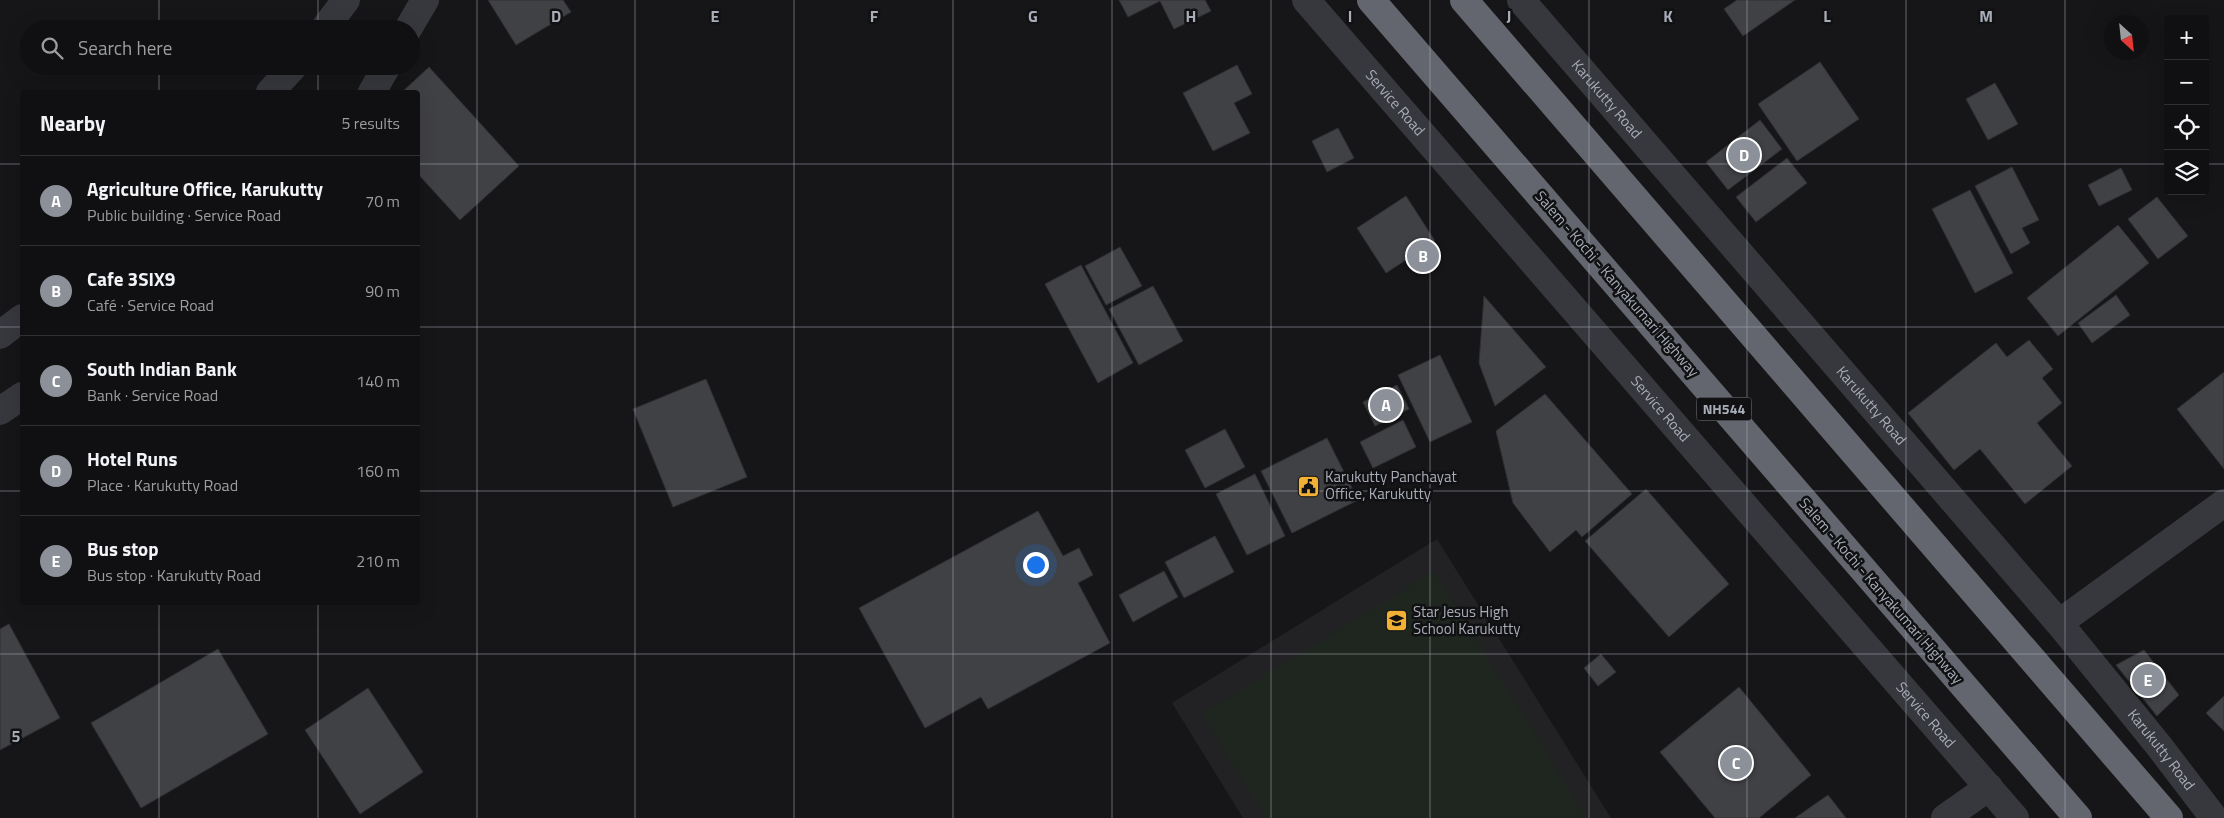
<!DOCTYPE html>
<html lang="en">
<head>
<meta charset="utf-8">
<style>
  body { margin:0; font-family:"Titillium Web",sans-serif; background:#1e1e20; color:#f1f3f6 }
  .controls { position:absolute; right:15px; top:15px; display:grid; overflow:hidden; border-radius:5px; box-shadow:0 5px 20px #0002 }
  .controls button { width:45px; height:45px; display:grid; place-items:center; padding:0; border:0; border-bottom:1px solid #303032; background:#101012; color:#f1f3f6; font:25px sans-serif }
  .compass { position:absolute; left:2104px; top:15px; width:45px; height:45px; border-radius:50%; background:#101012; box-shadow:0 5px 20px #0002; rotate:153deg }
  .you { position:absolute; left:1035px; top:564px; width:18px; height:18px; margin:-12px; border:4px solid #fff; border-radius:50%; background:#1a73e8; box-shadow:0 0 0 8px #1a73e833 }
  .badge { display:grid; place-items:center; width:32px; height:32px; border-radius:50%; background:#8c9099; color:#fff; font-size:16px; font-weight:700 }
  .pin { position:absolute; translate:-50% -50%; border:2px solid #fff; box-shadow:0 1px 5px #0006 }
  .list { margin:0; padding:0; list-style:none }
  h2 { display:flex; justify-content:space-between; align-items:center; height:65px; margin:0; padding:0 20px; font-size:21px }
  h2 small { font-size:16px; font-weight:400; color:#9c9d9f }
  .list li { display:grid; grid-template-columns:32px 1fr auto; gap:15px; align-items:center; box-sizing:border-box; height:90px; padding:0 20px; border-top:1px solid #303032 }
  .list b { display:block; font-size:19px; white-space:nowrap }
  .list p { margin:0; font-size:16px; white-space:nowrap; color:#9c9d9f }
  .list em { font-size:16px; font-style:normal; color:#9c9d9f }
  .icon { flex:none; width:28px; height:28px; fill:none; stroke:currentColor; stroke-width:2; stroke-linecap:round; stroke-linejoin:round }
  .map { position:relative; flex:none; width:2224px; height:818px; overflow:hidden }
  .search { position:absolute; background:#101012; box-shadow:0 5px 20px #0002; left:20px; top:20px; width:400px; height:55px; display:flex; align-items:center; gap:12px; box-sizing:border-box; padding:0 18px; border-radius:28px; color:#9c9d9f; font-size:19px }
  .panel { position:absolute; background:#101012; box-shadow:0 5px 20px #0002; left:20px; top:90px; width:400px; height:515px; border-radius:5px }
  .map>svg:first-child { display:block }
  .built { fill:#222225 }
  .green { fill:#1e261f }
  .building { fill:#404145; stroke:#303034 }
  .lines { fill:none; stroke-linecap:round; stroke-linejoin:round }
  .minor { stroke:#37383d; stroke-width:28 }
  .highway { stroke:#63666e; stroke-width:28 }
  .grid { fill:none; stroke:#a8adb8; stroke-width:1; stroke-opacity:0.55 }
  .labels { text-anchor:middle; stroke-width:5; stroke-linejoin:round; paint-order:stroke }
  .shield { fill:#111113; stroke:#7b7e86; stroke-width:1 }
  .shield-label { font-size:14px; font-weight:bold; fill:#a8adb8 }
  .street-label { font-size:15px; fill:#a8adb8; stroke:#111113 }
  .poi-label { font-size:15px; fill:#a8adb8; stroke:#111113; text-anchor:start }
  .grid-label { font-size:16px; text-anchor:middle; font-weight:bold; fill:#a8adb8; stroke:#111113; stroke-width:5; stroke-linejoin:round; paint-order:stroke }
</style>
</head>
<body>
<div class="map">
<svg width="2224" height="818" viewBox="0 0 2224 818">
  <rect width="100%" height="100%" fill="#161618"/>
  <path class="built" d="M1437,539L1611,818H1243L1172,703Z"/>
  <path class="green" d="M1434,571L1587,818H1266L1202,714Z"/>
  <g class="building">
    <path d="M488,0H563L571,12L516,45Z"/>
    <path d="M1119,0H1205L1211,11L1174,29L1160,1L1128,17Z"/>
    <path d="M1737,0H1795L1743,36L1724,9Z"/>
    <path d="M1820,62L1859,119L1797,161L1758,104Z"/>
    <path d="M1237,65L1252,94L1234,103L1250,133L1213,151L1183,93Z"/>
    <path d="M429,67L519,166L460,220L418,174V92H402Z"/>
    <path d="M1995,83L2018,124L1988,140L1966,99Z"/>
    <path d="M1760,120L1782,149L1728,190L1706,162Z"/>
    <path d="M1338,128L1354,158L1327,172L1312,141Z"/>
    <path d="M1787,158L1807,183L1756,222L1736,197Z"/>
    <path d="M2012,167L2039,220L2022,228L2030,243L2011,254L1975,186Z"/>
    <path d="M2121,168L2132,190L2099,206L2088,185Z"/>
    <path d="M1970,190L2013,273L1975,293L1932,209Z"/>
    <path d="M1406,196L1435,241L1386,273L1357,228Z"/>
    <path d="M2157,197L2188,236L2158,259L2128,219Z"/>
    <path d="M2118,225L2149,263L2058,336L2027,298Z"/>
    <path d="M1120,247L1142,286L1106,305L1085,266Z"/>
    <path d="M1081,265L1133,363L1098,383L1045,284Z"/>
    <path d="M1153,286L1183,341L1139,365L1109,309Z"/>
    <path d="M2116,295L2130,315L2092,343L2078,323Z"/>
    <path d="M1484,296L1546,367L1495,406L1479,363Z"/>
    <path d="M2029,340L2053,369L2042,378L2062,403L2037,423L2072,466L2025,504L1980,449L1954,470L1908,413L1996,343L2007,357Z"/>
    <path d="M1440,355L1472,422L1430,442L1398,375Z"/>
    <path d="M2224,372V469L2177,409Z"/>
    <path d="M706,379L747,477L673,507L633,409Z"/>
    <path d="M1397,385L1409,409L1375,426L1363,402Z"/>
    <path d="M1545,394L1632,494L1582,537L1576,530L1550,552L1513,503L1496,431Z"/>
    <path d="M1403,420L1416,447L1373,468L1360,442Z"/>
    <path d="M1225,429L1245,467L1205,488L1185,450Z"/>
    <path d="M1327,438L1358,500L1292,533L1261,471Z"/>
    <path d="M1255,474L1285,536L1247,555L1216,494Z"/>
    <path d="M1646,489L1729,584L1669,637L1585,541Z"/>
    <path d="M1038,511L1063,556L1079,548L1093,575L1078,583L1110,643L988,709L981,697L925,728L859,608Z"/>
    <path d="M1215,536L1234,572L1184,598L1165,562Z"/>
    <path d="M1164,571L1178,597L1133,622L1119,595Z"/>
    <path d="M9,624L60,718L0,750V629Z"/>
    <path d="M218,649L268,734L141,808L91,723Z"/>
    <path d="M2144,650L2179,695L2157,716L2116,665Z"/>
    <path d="M1601,654L1616,672L1598,686L1584,668Z"/>
    <path d="M1739,687L1811,775L1759,818H1715L1660,752Z"/>
    <path d="M368,688L423,772L360,814L305,730Z"/>
    <path d="M2224,696V731L2206,713Z"/>
    <path d="M1828,795L1846,818H1795Z"/>
  </g>
  <g class="lines">
    <g class="minor">
      <path id="s1" d="M1306,0L2015,818"/>
      <path id="s2" d="M1521,0L2059,623L2159,746L2214,818"/>
      <path d="M324,29L346,0"/>
      <path d="M408,29L425,0"/>
      <path d="M270,92L294,66"/>
      <path d="M372,92L387,66"/>
      <path d="M0,335L22,318"/>
      <path d="M0,411L22,396"/>
      <path d="M2059,623L2224,503"/>
      <path d="M1945,818L1989,787"/>
    </g>
    <g class="highway">
      <path d="M1371,0L2078,818"/>
      <path d="M1464,0L2169,818"/>
    </g>
  </g>
  <path class="grid" d="M159,0V29M318,0V29M477,0V818M635,0V818M794,0V818M953,0V818M1112,0V818M1271,0V818M1430,0V818M1589,0V818M1747,0V818M1906,0V818M2065,0V818M159,66V92M318,66V92M0,164H22M418,164H2168M2205,164H2224M0,327H22M418,327H2224M0,491H22M418,491H2224M159,602V818M318,602V818M0,654H2224"/>
  <defs>
    <symbol id="civic-square" viewBox="-11 -11 22 22"><rect x="-9" y="-9" width="18" height="18" rx="4" fill="#f2b134" stroke="#111113"/><path d="M-.6-6.5H3V-4.5H.6V-3L4-1V1h2V6H-6V1h2V-1L-.6-3ZM-1.2 2.5V6h2.4V2.5Z" fill="#111"/></symbol>
    <symbol id="school-square" viewBox="-11 -11 22 22"><rect x="-9" y="-9" width="18" height="18" rx="4" fill="#f2b134" stroke="#111113"/><path d="M0-5L7-2L0 1L-7-2ZM-4 1L0 2.5L4 1V4Q0 6-4 4Z" fill="#111"/></symbol>
  </defs>
  <g fill-rule="evenodd">
    <use href="#civic-square" x="1296" y="474" width="25" height="25"/>
    <use href="#school-square" x="1384" y="608" width="25" height="25"/>
  </g>
  <g class="labels">
    <rect class="shield" x="1696.5" y="397.5" width="55" height="23" rx="4"/>
    <g class="shield-label">
      <text x="1724" y="414">NH544</text>
    </g>
    <g class="street-label">
      <text dy="5" stroke="none"><textPath href="#s2" startOffset="131">Karukutty Road</textPath></text>
      <text dy="5" stroke="none"><textPath href="#s1" startOffset="136">Service Road</textPath></text>
      <text transform="translate(1617 284) rotate(49)" y="5">Salem - Kochi - Kanyakumari Highway</text>
      <text dy="5" stroke="none"><textPath href="#s2" startOffset="536">Karukutty Road</textPath></text>
      <text dy="5" stroke="none"><textPath href="#s1" startOffset="541">Service Road</textPath></text>
      <text transform="translate(1881 591) rotate(49)" y="5">Salem - Kochi - Kanyakumari Highway</text>
      <text dy="5" stroke="none"><textPath href="#s1" startOffset="946">Service Road</textPath></text>
      <text dy="5" stroke="none"><textPath href="#s2" startOffset="986">Karukutty Road</textPath></text>
    </g>
    <g class="poi-label">
      <text x="1325" y="482">Karukutty Panchayat<tspan x="1325" dy="17">Office, Karukutty</tspan></text>
      <text x="1413" y="617">Star Jesus High<tspan x="1413" dy="17">School Karukutty</tspan></text>
    </g>
  </g>
  <g class="grid-label">
    <text x="556" y="22">D</text>
    <text x="715" y="22">E</text>
    <text x="874" y="22">F</text>
    <text x="1033" y="22">G</text>
    <text x="1191" y="22">H</text>
    <text x="1350" y="22">I</text>
    <text x="1509" y="22">J</text>
    <text x="1668" y="22">K</text>
    <text x="1827" y="22">L</text>
    <text x="1986" y="22">M</text>
    <text x="16" y="742">5</text>
  </g>
</svg>
<div class="controls">
<button>+</button>
<button>−</button>
<button><svg class="icon" aria-label="locate" viewBox="0 0 24 24"><circle cx="12" cy="12" r="6"/><path d="M12 2v4M12 18v4M2 12h4M18 12h4"/></svg></button>
<button><svg class="icon" aria-label="layers" viewBox="0 0 24 24"><path d="M12 4l9 5-9 5-9-5zM3 14l9 5 9-5"/></svg></button>
</div>
<svg class="compass" viewBox="-18 -18 36 36"><path d="M0-13l5 13h-10z" fill="#e53935"/><path d="M0 13l5-13h-10z" fill="#9c9d9f"/></svg>
<div class="you"></div>
<div class="pin badge" style="left:1386px;top:405px">A</div>
<div class="pin badge" style="left:1423px;top:256px">B</div>
<div class="pin badge" style="left:1736px;top:763px">C</div>
<div class="pin badge" style="left:1744px;top:155px">D</div>
<div class="pin badge" style="left:2148px;top:680px">E</div>
<div class="search"><svg class="icon" aria-label="search" viewBox="0 0 24 24"><circle cx="10" cy="10" r="6"/><path d="M15 15l6 6"/></svg>Search here</div>
<section class="panel">
<h2>Nearby<small>5 results</small></h2>
<ul class="list">
<li><span class="badge">A</span><div><b>Agriculture Office, Karukutty</b><p>Public building · Service Road</p></div><em>70 m</em></li>
<li><span class="badge">B</span><div><b>Cafe 3SIX9</b><p>Café · Service Road</p></div><em>90 m</em></li>
<li><span class="badge">C</span><div><b>South Indian Bank</b><p>Bank · Service Road</p></div><em>140 m</em></li>
<li><span class="badge">D</span><div><b>Hotel Runs</b><p>Place · Karukutty Road</p></div><em>160 m</em></li>
<li><span class="badge">E</span><div><b>Bus stop</b><p>Bus stop · Karukutty Road</p></div><em>210 m</em></li>
</ul>
</section>
</div>
</body>
</html>
